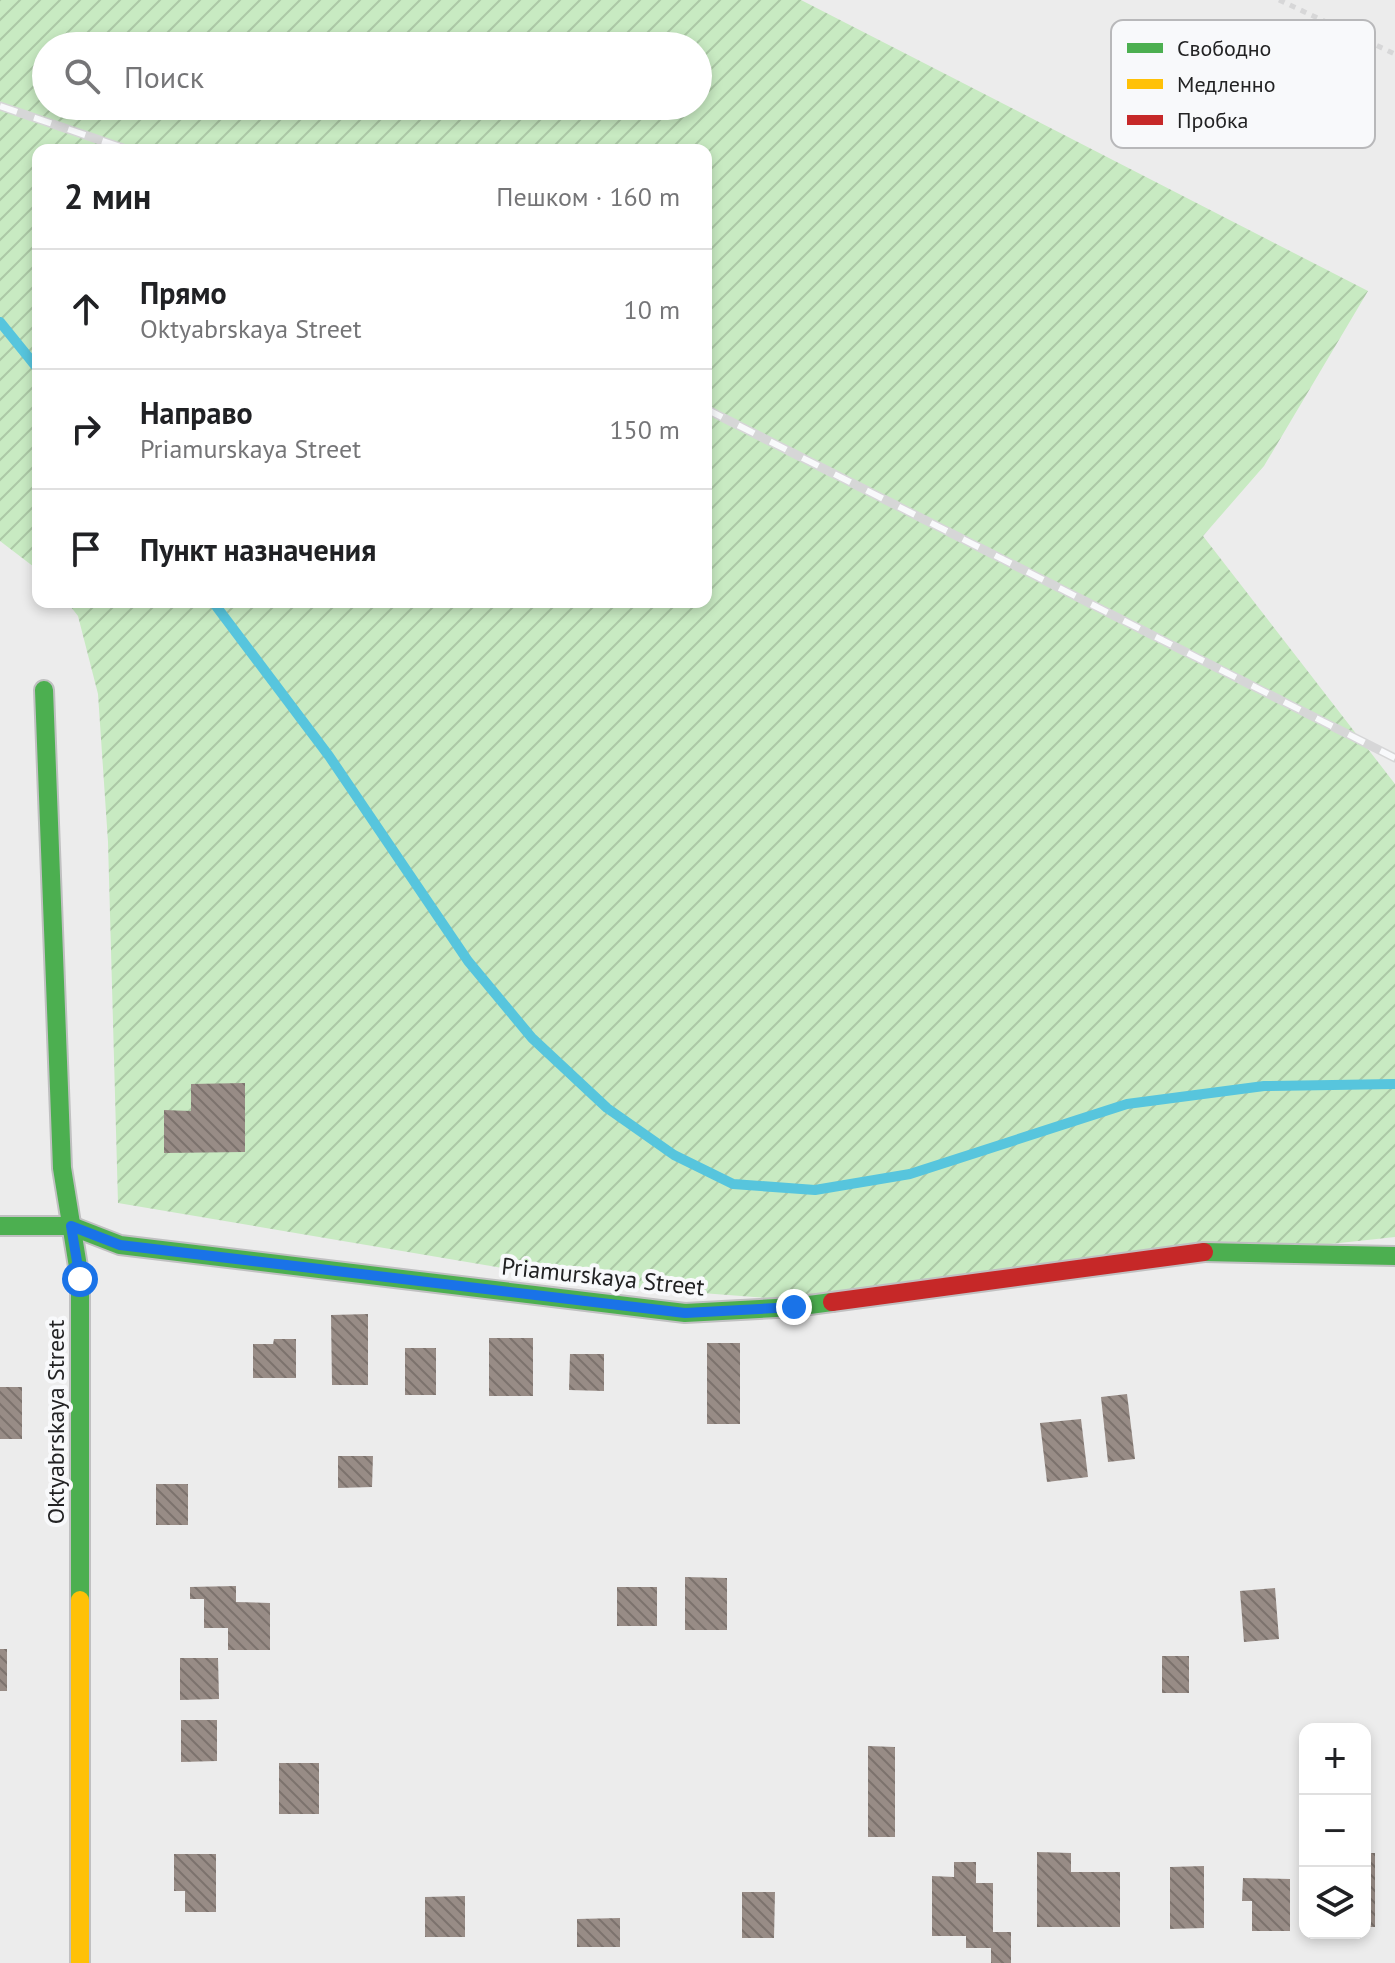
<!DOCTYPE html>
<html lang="ru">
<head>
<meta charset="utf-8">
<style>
  body { margin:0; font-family:"PT Sans",sans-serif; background:#f2f2f2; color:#202124 }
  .controls { position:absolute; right:24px; bottom:24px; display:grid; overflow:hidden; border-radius:16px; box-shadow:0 4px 12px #0003 }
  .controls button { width:72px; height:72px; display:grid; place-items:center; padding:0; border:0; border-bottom:2px solid #e0e0e0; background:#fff; color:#202124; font:40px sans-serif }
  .stop { position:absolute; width:24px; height:24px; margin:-18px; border:6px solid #1a73e8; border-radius:50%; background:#fff }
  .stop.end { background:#1a73e8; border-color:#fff; box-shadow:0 2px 8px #0008 }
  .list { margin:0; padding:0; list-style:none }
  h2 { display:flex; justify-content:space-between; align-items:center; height:104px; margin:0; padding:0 32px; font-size:34px }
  h2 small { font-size:26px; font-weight:400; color:#757577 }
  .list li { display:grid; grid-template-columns:52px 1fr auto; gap:24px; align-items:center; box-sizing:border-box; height:120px; padding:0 32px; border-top:2px solid #e0e0e0 }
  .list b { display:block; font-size:30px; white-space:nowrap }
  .list p { margin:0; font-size:26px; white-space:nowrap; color:#757577 }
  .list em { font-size:26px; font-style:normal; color:#757577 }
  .icon { flex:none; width:44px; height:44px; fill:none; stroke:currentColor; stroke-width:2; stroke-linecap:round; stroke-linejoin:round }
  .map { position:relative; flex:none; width:1395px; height:1963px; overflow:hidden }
  .search { position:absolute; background:#fff; box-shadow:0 4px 12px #0003; left:32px; top:32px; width:680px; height:88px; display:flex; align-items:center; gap:20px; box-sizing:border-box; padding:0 28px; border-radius:44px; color:#757577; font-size:30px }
  .panel { position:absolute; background:#fff; box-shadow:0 4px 12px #0003; left:32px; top:144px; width:680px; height:464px; border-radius:16px }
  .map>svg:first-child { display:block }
  .garden { fill:url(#garden-furrows); fill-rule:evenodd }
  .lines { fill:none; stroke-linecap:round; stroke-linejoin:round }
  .stream { stroke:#57c5dd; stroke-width:10 }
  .building { fill:url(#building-back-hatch) }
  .fast-casing { stroke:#c0c0c1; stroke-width:22 }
  .slow-casing { stroke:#c0c0c1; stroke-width:22 }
  .jam-casing { stroke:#c0c0c1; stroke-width:22 }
  .path { stroke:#d7d7d8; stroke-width:5; stroke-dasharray:6 6; stroke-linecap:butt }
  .fast { stroke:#4caf50; stroke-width:18 }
  .slow { stroke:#ffc107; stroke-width:18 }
  .jam { stroke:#c62828; stroke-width:18 }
  .rail-casing { stroke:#d6d6d7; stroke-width:9 }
  .rail { stroke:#f8f9fb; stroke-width:6; stroke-dasharray:18; stroke-linecap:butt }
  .route { stroke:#1a73e8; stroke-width:10 }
  .labels { text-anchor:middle; stroke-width:8; stroke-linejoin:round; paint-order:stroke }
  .street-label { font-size:24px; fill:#222223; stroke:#f8f9fb }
  .key { fill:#f8f9fb; stroke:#b8b8ba; stroke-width:2 }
  .key-label { font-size:22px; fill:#222223 }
</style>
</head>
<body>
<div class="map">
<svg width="1395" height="1963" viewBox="0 0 1395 1963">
  <defs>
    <pattern id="garden-furrows" width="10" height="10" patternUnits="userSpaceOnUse" patternTransform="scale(2)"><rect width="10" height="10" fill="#c8eac2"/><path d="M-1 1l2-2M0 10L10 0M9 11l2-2" fill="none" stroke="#acc8a6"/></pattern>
    <pattern id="building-back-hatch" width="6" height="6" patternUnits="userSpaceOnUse" patternTransform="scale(2)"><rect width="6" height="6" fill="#988c86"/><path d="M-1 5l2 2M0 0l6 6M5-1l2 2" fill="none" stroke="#7c726d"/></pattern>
  </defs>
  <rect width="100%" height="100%" fill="#ececec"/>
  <path class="garden" d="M0,0H801L1368,291L1264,466L1203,536L1395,784V1237L805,1301L610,1286L118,1203L108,842L98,694L78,616L67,602H706V150H38V570L0,541ZM46,46H698V106H46Z"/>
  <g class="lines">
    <g class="stream">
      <path d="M0,322L38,369"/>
      <path d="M213,602L329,756L468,961L532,1038L607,1108L674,1155L733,1184L815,1190L910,1174L1127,1104L1264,1086L1395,1084"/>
    </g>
  </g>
  <g class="building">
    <path d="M245,1083V1152L164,1153V1110L191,1111V1084Z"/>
    <path d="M368,1314V1385H332L331,1315Z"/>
    <rect x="489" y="1338" width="44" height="58"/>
    <path d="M274,1339H296V1378H253V1344H273Z"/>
    <rect x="707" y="1343" width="33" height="81"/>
    <rect x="405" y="1348" width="31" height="47"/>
    <path d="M570,1354H604V1391L569,1390Z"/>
    <rect x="0" y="1387" width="22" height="52"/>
    <path d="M1127,1394L1135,1459L1108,1462L1101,1397Z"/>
    <path d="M1081,1419L1088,1477L1047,1482L1040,1423Z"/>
    <path d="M338,1456H373L372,1487L338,1488Z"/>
    <rect x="156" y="1484" width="32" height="41"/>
    <path d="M685,1577L727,1578V1630H685Z"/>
    <path d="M236,1586V1602L270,1603V1650H228V1628H204V1599H190V1587Z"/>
    <rect x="617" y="1587" width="40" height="39"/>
    <path d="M1275,1588L1279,1639L1244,1642L1240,1591Z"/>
    <rect x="0" y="1649" width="7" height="42"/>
    <rect x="1162" y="1656" width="27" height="37"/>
    <path d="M180,1658H218L219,1699L180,1700Z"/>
    <path d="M181,1720H217V1761L181,1762Z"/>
    <path d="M868,1746L895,1747V1837H868Z"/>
    <rect x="279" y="1763" width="40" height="51"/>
    <path d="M1037,1852L1071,1853V1872H1120V1927H1037Z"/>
    <rect x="1365" y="1853" width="10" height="74"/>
    <path d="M174,1854H216V1912H185V1891H174Z"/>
    <path d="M954,1862H976V1883H993V1932H1011V1963H991V1948H966V1936H932V1876L954,1877Z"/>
    <path d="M1204,1866V1928L1170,1929V1867Z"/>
    <path d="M1243,1878L1290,1879V1931H1252V1901H1242Z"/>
    <path d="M742,1892H775L774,1938H742Z"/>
    <path d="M465,1896V1937H425V1897Z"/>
    <path d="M620,1918V1947H577V1919Z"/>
  </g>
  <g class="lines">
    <defs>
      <g id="fast">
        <path d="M44,690L62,1168L80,1279V1600"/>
        <path d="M0,1226H71L120,1245L685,1313L794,1307L832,1302"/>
        <path d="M1204,1252L1395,1256"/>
      </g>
      <path id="slow" d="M80,1600V1963"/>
      <path id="jam" d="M832,1302L1204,1252"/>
    </defs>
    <use href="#fast" class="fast-casing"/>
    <use href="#slow" class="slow-casing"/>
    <use href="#jam" class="jam-casing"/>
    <path class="path" d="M1279,0L1395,54"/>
    <use href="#fast" class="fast"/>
    <use href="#slow" class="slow"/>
    <use href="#jam" class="jam"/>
    <defs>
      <g id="rail">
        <path d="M0,106L129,150"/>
        <path d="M706,409L1395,758"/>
      </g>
    </defs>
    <use href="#rail" class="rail-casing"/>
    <use href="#rail" class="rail"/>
  </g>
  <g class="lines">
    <path class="route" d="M80,1279L71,1226L120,1245L685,1313L794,1307"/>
  </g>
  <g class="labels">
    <g class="street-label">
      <text transform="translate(603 1277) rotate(6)" y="8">Priamurskaya Street</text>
      <text transform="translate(56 1422) rotate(-90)" y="8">Oktyabrskaya Street</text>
    </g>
  </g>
  <rect x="1111" y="20" width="264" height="128" rx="12" class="key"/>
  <rect x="1127" y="43" width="36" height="10" fill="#4caf50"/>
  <rect x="1127" y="79" width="36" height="10" fill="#ffc107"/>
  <rect x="1127" y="115" width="36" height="10" fill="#c62828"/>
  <g class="key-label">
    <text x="1177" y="56">Свободно</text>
    <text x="1177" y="92">Медленно</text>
    <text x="1177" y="128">Пробка</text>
  </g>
</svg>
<div class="controls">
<button>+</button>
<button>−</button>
<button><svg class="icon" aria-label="layers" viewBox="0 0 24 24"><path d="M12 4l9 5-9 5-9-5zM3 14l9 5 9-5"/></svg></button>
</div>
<div class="stop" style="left:80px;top:1279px"></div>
<div class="stop end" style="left:794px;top:1307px"></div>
<div class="search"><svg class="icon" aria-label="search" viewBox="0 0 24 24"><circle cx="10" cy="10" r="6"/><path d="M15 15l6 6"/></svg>Поиск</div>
<section class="panel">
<h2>2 мин<small>Пешком · 160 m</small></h2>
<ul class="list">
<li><svg class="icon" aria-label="ahead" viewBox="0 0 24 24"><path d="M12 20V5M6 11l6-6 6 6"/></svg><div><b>Прямо</b><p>Oktyabrskaya Street</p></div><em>10 m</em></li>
<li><svg class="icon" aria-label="right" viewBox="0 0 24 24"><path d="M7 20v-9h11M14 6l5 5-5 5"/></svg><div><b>Направо</b><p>Priamurskaya Street</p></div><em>150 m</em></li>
<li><svg class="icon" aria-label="arrive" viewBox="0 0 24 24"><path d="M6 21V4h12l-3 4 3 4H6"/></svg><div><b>Пункт назначения</b></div></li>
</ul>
</section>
</div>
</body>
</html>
